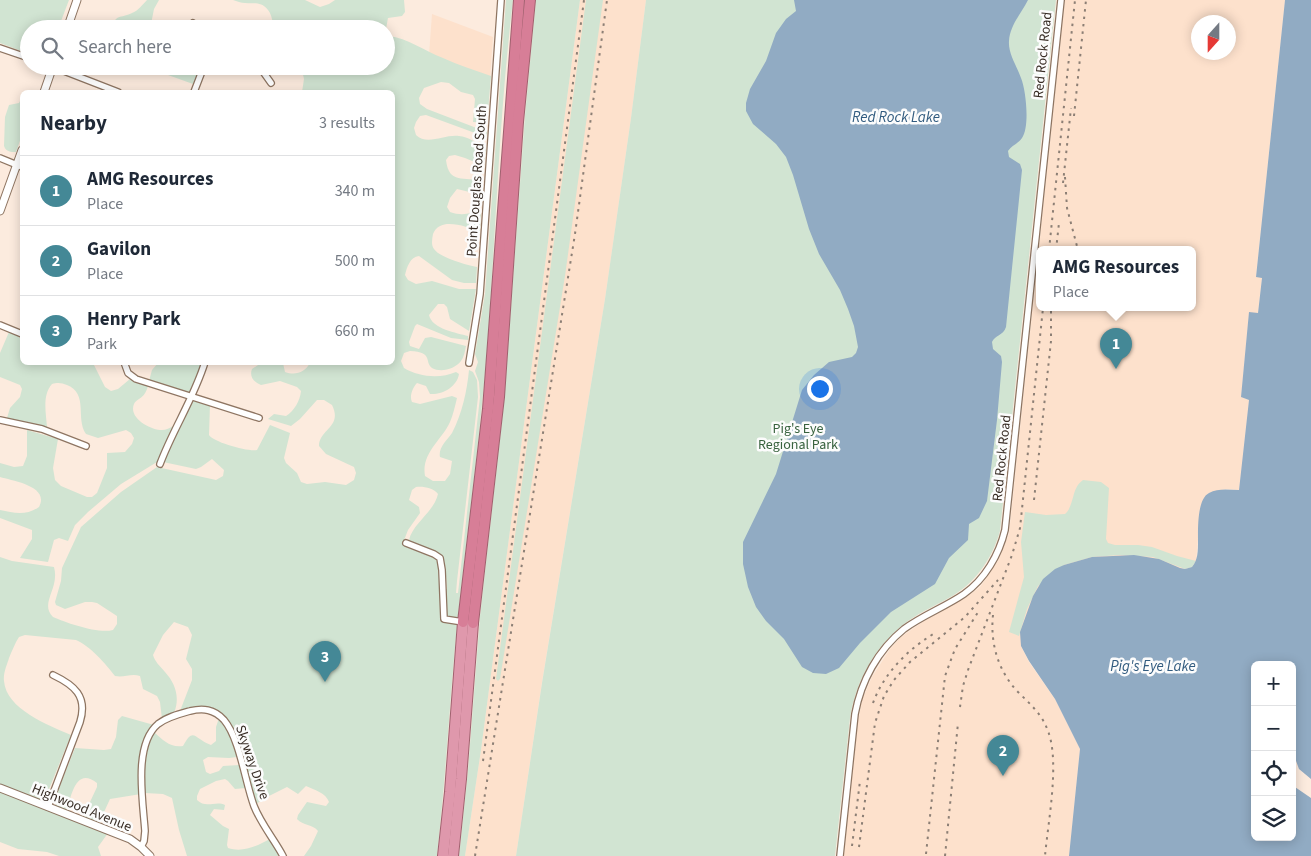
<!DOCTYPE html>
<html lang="en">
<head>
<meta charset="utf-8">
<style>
  body { margin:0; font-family:"Source Sans 3",sans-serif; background:#f2f2f3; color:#1f2937 }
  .controls { position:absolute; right:15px; bottom:15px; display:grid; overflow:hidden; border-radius:8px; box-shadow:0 2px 12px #0003 }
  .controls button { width:45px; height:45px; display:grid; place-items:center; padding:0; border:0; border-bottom:1px solid #e0e1e3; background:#fff; color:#1f2937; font:25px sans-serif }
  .compass { position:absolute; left:1191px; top:15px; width:45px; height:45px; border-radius:50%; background:#fff; box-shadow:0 2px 12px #0003; rotate:201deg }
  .you { position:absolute; left:819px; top:388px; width:18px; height:18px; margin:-12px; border:4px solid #fff; border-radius:50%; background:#1a73e8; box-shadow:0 0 0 8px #1a73e833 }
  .badge { display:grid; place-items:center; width:32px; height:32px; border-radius:50%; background:#448896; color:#fff; font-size:16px; font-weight:700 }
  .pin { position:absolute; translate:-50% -41px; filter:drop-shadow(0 1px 2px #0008) }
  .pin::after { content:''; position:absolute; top:26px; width:18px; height:15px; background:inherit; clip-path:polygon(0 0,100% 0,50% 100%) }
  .popup { position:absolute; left:1036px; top:246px; width:160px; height:65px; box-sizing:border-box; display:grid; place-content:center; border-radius:8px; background:#fff; filter:drop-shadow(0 1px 4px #0005); font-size:16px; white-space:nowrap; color:#747a83 }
  .popup b { font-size:19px; color:#1f2937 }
  .popup::after { content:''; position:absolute; left:50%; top:100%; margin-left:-10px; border:10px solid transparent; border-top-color:#fff }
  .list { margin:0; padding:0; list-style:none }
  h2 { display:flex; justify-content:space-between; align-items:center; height:65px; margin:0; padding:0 20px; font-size:21px }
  h2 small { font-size:16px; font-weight:400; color:#747a83 }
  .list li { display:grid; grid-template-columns:32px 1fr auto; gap:15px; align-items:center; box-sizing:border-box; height:70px; padding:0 20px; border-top:1px solid #e0e1e3 }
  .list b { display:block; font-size:19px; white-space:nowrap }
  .list p { margin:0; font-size:16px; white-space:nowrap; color:#747a83 }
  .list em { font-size:16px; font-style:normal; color:#747a83 }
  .icon { flex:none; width:28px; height:28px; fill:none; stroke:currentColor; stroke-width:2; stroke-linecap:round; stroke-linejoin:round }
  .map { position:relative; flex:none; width:1311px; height:856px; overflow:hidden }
  .search { position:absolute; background:#fff; box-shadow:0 2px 12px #0003; left:20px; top:20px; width:375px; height:55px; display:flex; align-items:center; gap:12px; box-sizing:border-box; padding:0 18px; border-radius:28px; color:#747a83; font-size:19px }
  .panel { position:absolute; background:#fff; box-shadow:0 2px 12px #0003; left:20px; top:90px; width:375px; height:275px; border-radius:8px }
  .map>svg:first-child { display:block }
  .built { fill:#fde1cc; fill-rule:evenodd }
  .green { fill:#d1e4d2; fill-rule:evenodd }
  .water { fill:#91abc3 }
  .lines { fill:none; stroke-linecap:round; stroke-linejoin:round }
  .minor-casing { stroke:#8e7562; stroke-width:8 }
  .tertiary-casing { stroke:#8e7562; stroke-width:9 }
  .trunk-casing { stroke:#9f626f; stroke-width:12 }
  .motorway-casing { stroke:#9f626f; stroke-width:12 }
  .minor { stroke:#fff; stroke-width:5.5 }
  .tertiary { stroke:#fff; stroke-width:7 }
  .trunk { stroke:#df98ac; stroke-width:10 }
  .motorway { stroke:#d77e97; stroke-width:10 }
  .rail { stroke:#8c7f75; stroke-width:2; stroke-dasharray:2.5 5; stroke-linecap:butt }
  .labels { text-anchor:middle; stroke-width:5; stroke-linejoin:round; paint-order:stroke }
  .street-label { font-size:14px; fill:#382d25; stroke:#fcfcfc }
  .park-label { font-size:14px; fill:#38623e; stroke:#fcfcfc }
  .water-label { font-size:15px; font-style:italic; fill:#315b7f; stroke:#fcfcfc }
</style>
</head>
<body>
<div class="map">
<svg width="1311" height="856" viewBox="0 0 1311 856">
  <rect width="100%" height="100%" fill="#fcebde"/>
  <g class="built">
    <path d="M580,0H646L631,118L605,299L542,682L516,856H465L481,750Z"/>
    <path d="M1065,0H1285L1256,276L1262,277L1258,313H1249L1241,397L1249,400L1239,490L1226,489L1209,493L1201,505L1196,562L1021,646L1029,662L1055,699L1080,749L1069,856H844L858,722L862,700L872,677L890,649L901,637L924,621L965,598L980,587L998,561L1009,534ZM1198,22H1228V52H1198ZM1040,250H1192V308H1040Z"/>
    <path d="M432,14L493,37L490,78L429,55Z"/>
  </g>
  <g class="green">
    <path d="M0,0H69L58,29H29V54L0,43Z"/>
    <path d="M147,0H159L154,9L150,29H111C116,13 120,19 132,13C138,11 143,4 147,0Z"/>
    <path d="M233,0H305L320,7L329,4L335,0H404L405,12L402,16L388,18L386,29H277C271,23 273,16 268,10C261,1 254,4 245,3C241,3 237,1 233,0Z"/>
    <path d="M506,0H513C499,116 496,233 487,349C480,438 468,526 458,615C450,695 446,776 437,856H304L311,846L318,831C313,824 303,826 297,819L298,815L307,802L326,806L329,802C326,793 315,790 306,786L298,794L287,787L267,797L256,804L238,747L216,711L202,706L180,711L192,680V669L186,659L192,635L188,627L174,622L163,635L153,655C155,662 160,666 165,672C176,684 180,698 174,713L162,719L160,702L157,696L143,689L140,676C131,673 124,678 115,676C106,664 90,646 76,640L25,635L19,637C15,643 12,651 9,658C7,665 3,673 4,681C6,709 48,725 71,735L45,799L40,800L0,785V557L12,561L54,567C60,589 39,603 53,617C67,623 98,634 113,630L117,624V616L97,603L92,602H85L65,609L56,605L55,602L61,581L62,568L81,527L121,492L157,467L216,480L223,476L224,470L212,459L201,467L196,469L163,462L169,447L193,401L210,405L209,435C213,442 248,452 257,450L270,425L290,433L284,458L286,463L297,473L301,482L307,484L325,482L346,485L354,480L356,473L354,467L326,454L319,446C319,429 343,427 332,405L324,400H317L300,419L291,426L268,419L274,414L286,416C294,411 300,401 301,391L297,387L280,381L261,385C254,382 249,377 252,369L261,363H283L285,372C296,376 305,372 310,363L392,362V92H302L304,79L301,66H386V33L389,36C407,38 425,51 443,58C458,65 475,70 491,76L487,123L473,122L475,99L473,95L461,92L449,83L441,82L424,88L419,98L420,104L427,109L487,132L486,137L426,115L420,116L416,122L414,128L416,135C427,146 445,134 459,136C468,137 477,143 486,147L484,166L465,158L455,155L449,156L446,160C449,185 464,176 483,181L482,195L457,189L450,198L447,207L450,212C461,216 470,214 481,210L480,231C466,227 440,216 433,234C432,239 431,245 434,249C440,258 467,265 477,267L476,283H464L452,280L419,256C410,257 407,267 405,275L408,280L416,284L432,281L459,289H476L469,331L450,319L447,307L444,304H438L429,315C432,329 457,333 468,336V340L451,338L417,324L415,326L409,342L410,346L419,349L425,338L431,337L466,346C465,351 464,357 461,361C455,369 441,373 432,368C424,362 434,352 410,351L404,353L401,361L404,368C419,377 440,379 456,372L459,374C457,387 442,395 430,394L426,386L417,383C413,387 409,396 412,402L420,404L452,396L457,398C455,406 453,415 450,422C442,440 421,453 425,476L433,481H445L450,474L452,461L440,457C438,448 447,440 452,433C462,414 467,391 469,370L473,372L477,380L478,397L457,581L456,593H458L480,397L479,382L475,371L478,362L475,354L485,294ZM416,487C423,486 434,488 438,494C434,512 413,523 409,540C444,557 445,546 447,589L440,587L438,564L436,559L405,546L403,543L408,530L420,513L419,507L409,500L412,490Z"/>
    <path d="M536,0H580L481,750L465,856H459L468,770L480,616L504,403L525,115Z"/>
    <path d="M586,0H603L565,276L500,679L498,681L496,679Z"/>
    <path d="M646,0H1056L1000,531C993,556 978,580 954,595C939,604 922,611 908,621C876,644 856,680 850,718L835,856H516L542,683L605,299L631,118Z"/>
    <path d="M143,66H178L198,72L193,84Z"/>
    <path d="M22,97V135L16,152C11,152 6,152 4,146L5,117L9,105L19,103Z"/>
    <path d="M9,332L18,336L22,341V362L47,363L51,364L58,362L93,363L105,387L111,391L118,389L130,379L148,386C144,400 138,397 134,404C128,418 151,430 162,430C166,430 170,428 173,426L157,462L121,484L88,512L75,525L68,541L59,538L54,540L48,562L20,558L32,539V530L0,518V510C14,513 26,516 39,507C50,486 13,481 0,477V463L14,467L23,466L27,456V430L58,439L53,468L55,480L61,486L87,497H92L97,493L107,468V453L125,452L132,444L134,438L131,433L126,430L98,438L86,434C75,418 89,394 67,385C62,383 58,382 52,384C42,395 46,413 47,427L7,418L10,408L20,397L22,389L20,385L0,377V353Z"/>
    <path d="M158,363H202L189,394L149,381L152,370Z"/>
    <path d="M1083,480L1101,482L1109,488L1106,539L1108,543L1115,545H1138L1152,547L1177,556L1196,561L1192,567L1185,569L1153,557L1120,555L1092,557L1064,565L1038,586L1027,609L1019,636L1009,632L1024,577L1021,542L1025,512L1046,515L1065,514C1075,505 1071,488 1083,480Z"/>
    <path d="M122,716L154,725C136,744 140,770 141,794L110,799L99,823L83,817L97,787V783C76,766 71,796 67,810L57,807L54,802L55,798L75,748L104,750L111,749L116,737L118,720Z"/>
    <path d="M219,718L229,733L237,757L229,758L208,757L203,760L206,772L210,774L219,771L223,766L239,765L246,788L235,789L228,781L225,779L216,781L200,789L197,796V800C206,809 216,800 225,805L224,810L214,809L210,815L223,826L229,829L227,845L228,848C243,853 257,846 270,839L280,856H187L179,830L172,798L163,794L145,793C145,772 142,751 154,732C163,740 170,748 183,746C194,726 194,739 211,745L216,741V727Z"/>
    <path d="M0,792L108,833L98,847L101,856H59L47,852L18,849L0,842Z"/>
  </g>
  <g class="water">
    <path d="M794,0H1028C1021,14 1010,25 1009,41C1008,54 1017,66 1021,78C1026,90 1030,127 1022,138C1018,144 1012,145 1008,151L1009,157L1020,164L1022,170L1006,327C1003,336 995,335 992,342L993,349L1001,356L1002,362L997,420L987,501L979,518L969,524L968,540L949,558L935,584L891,612L860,643L839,668L826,674L813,673L802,667L784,639L766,621L756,607L748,587L743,564V542L776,474L802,390L814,375L829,362L852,357L856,353L858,347L854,326L848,309L840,290L819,254L809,229L793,175L786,157L776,144L753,124L746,111V103L750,89L766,61L776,33L786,19L796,11Z"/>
    <path d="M1285,0H1311V779L1299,769L1292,750V665H1255V837H1292V785L1311,798V856H1069L1080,749L1055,699L1029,661L1021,646L1020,632L1033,596L1043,579L1055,569L1064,565L1092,557L1134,555L1159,559L1180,568L1185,569L1192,567C1198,560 1198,551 1198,541C1198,529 1197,499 1209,493C1218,488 1229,490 1239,490L1249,400L1241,397L1249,312L1258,313L1262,278L1256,277Z"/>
  </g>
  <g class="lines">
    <defs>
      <g id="minor">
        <path d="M193,23L202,29"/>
        <path d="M0,48L29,58"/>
        <path d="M51,66L118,92"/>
        <path d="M259,66L271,83"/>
        <path d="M194,92L204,66"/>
        <path d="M0,158L22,167"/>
        <path d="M0,325L22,334"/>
        <path d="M124,362L128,373L136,379L259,418"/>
        <path d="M469,363L480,294L501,0"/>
        <path d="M0,420L42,429L86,446"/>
        <path d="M160,464C173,429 194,398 205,362"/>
        <path d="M406,543L434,554L440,558L442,570L444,619L463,622"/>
        <path d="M48,807L80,722C88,696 74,685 53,675"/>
        <path d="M141,847L144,841L145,831C143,801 133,745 158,724C167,717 179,714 190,711C203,708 214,709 224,720C240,739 245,782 254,806C261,824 274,839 283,856"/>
        <path d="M840,856L855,714C861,681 878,650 904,629C923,615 945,607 964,594C985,579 999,555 1005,530L1061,0"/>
      </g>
      <g id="tertiary">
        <path d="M67,29L77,0"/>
        <path d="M44,92L53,66"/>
        <path d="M0,211L22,150"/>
        <path d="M0,788L130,839L141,847L150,856"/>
      </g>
      <g id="trunk">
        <path d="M443,856L450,792L463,622"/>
        <path d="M453,856L461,779L473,623"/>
      </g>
      <g id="motorway">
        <path d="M463,622L488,409L519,0"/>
        <path d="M473,623L499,397L518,122L530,0"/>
      </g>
    </defs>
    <use href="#minor" class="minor-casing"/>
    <use href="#tertiary" class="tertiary-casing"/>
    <use href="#trunk" class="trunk-casing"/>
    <use href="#motorway" class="motorway-casing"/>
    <use href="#minor" class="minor"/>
    <use href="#tertiary" class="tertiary"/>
    <use href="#trunk" class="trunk"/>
    <use href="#motorway" class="motorway"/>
    <g class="rail">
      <path d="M1074,116L1086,0"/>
      <path d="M1065,177L1067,208L1078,250"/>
      <path d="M1063,183L1071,108"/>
      <path d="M1049,250L1075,0"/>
      <path d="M1056,250L1059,223"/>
      <path d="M1034,500L1051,341V308"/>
      <path d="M993,615C990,643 998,671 1018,692C1030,704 1042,714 1048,731C1060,762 1048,822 1045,856"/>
      <path d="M873,703C884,673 908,649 935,633"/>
      <path d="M960,707L963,686L968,670L1012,555L1020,528L1043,308"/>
      <path d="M483,761L584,0"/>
      <path d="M852,846L860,781"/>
      <path d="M859,847L875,723L884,696L894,680L910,662L965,617L998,580"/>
      <path d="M926,854L945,676L955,649L980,609"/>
      <path d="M475,856L575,234L607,0"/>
      <path d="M945,856L958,723"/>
    </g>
  </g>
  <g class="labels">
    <g class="street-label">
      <text transform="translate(1042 55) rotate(-84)" y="5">Red Rock Road</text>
      <text transform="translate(476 181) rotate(-86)" y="5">Point Douglas Road South</text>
      <text transform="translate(1001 458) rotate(-84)" y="5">Red Rock Road</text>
      <text transform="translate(253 762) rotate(71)" y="5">Skyway Drive</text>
      <text transform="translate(82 807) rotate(22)" y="5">Highwood Avenue</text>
    </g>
    <g class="park-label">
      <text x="798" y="433">Pig's Eye<tspan x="798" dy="16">Regional Park</tspan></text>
    </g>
    <g class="water-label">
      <text x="896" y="122">Red Rock Lake</text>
      <text x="1153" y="671">Pig's Eye Lake</text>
    </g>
  </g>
</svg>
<div class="controls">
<button>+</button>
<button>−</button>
<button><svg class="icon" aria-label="locate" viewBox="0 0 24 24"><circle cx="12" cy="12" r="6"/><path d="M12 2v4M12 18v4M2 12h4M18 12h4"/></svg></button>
<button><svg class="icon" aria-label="layers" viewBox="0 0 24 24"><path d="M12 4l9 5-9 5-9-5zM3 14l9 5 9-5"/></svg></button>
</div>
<svg class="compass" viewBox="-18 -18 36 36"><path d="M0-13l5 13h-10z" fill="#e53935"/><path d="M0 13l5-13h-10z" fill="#747a83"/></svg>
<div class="you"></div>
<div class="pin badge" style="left:1116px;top:369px">1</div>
<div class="popup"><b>AMG Resources</b>Place</div>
<div class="pin badge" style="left:1003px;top:776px">2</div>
<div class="pin badge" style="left:325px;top:682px">3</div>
<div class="search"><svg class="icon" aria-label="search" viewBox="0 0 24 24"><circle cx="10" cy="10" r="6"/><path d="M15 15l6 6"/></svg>Search here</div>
<section class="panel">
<h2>Nearby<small>3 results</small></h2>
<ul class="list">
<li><span class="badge">1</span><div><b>AMG Resources</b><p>Place</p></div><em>340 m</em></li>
<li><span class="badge">2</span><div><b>Gavilon</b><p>Place</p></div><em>500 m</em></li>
<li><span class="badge">3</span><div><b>Henry Park</b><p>Park</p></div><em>660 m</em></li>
</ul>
</section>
</div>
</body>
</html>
